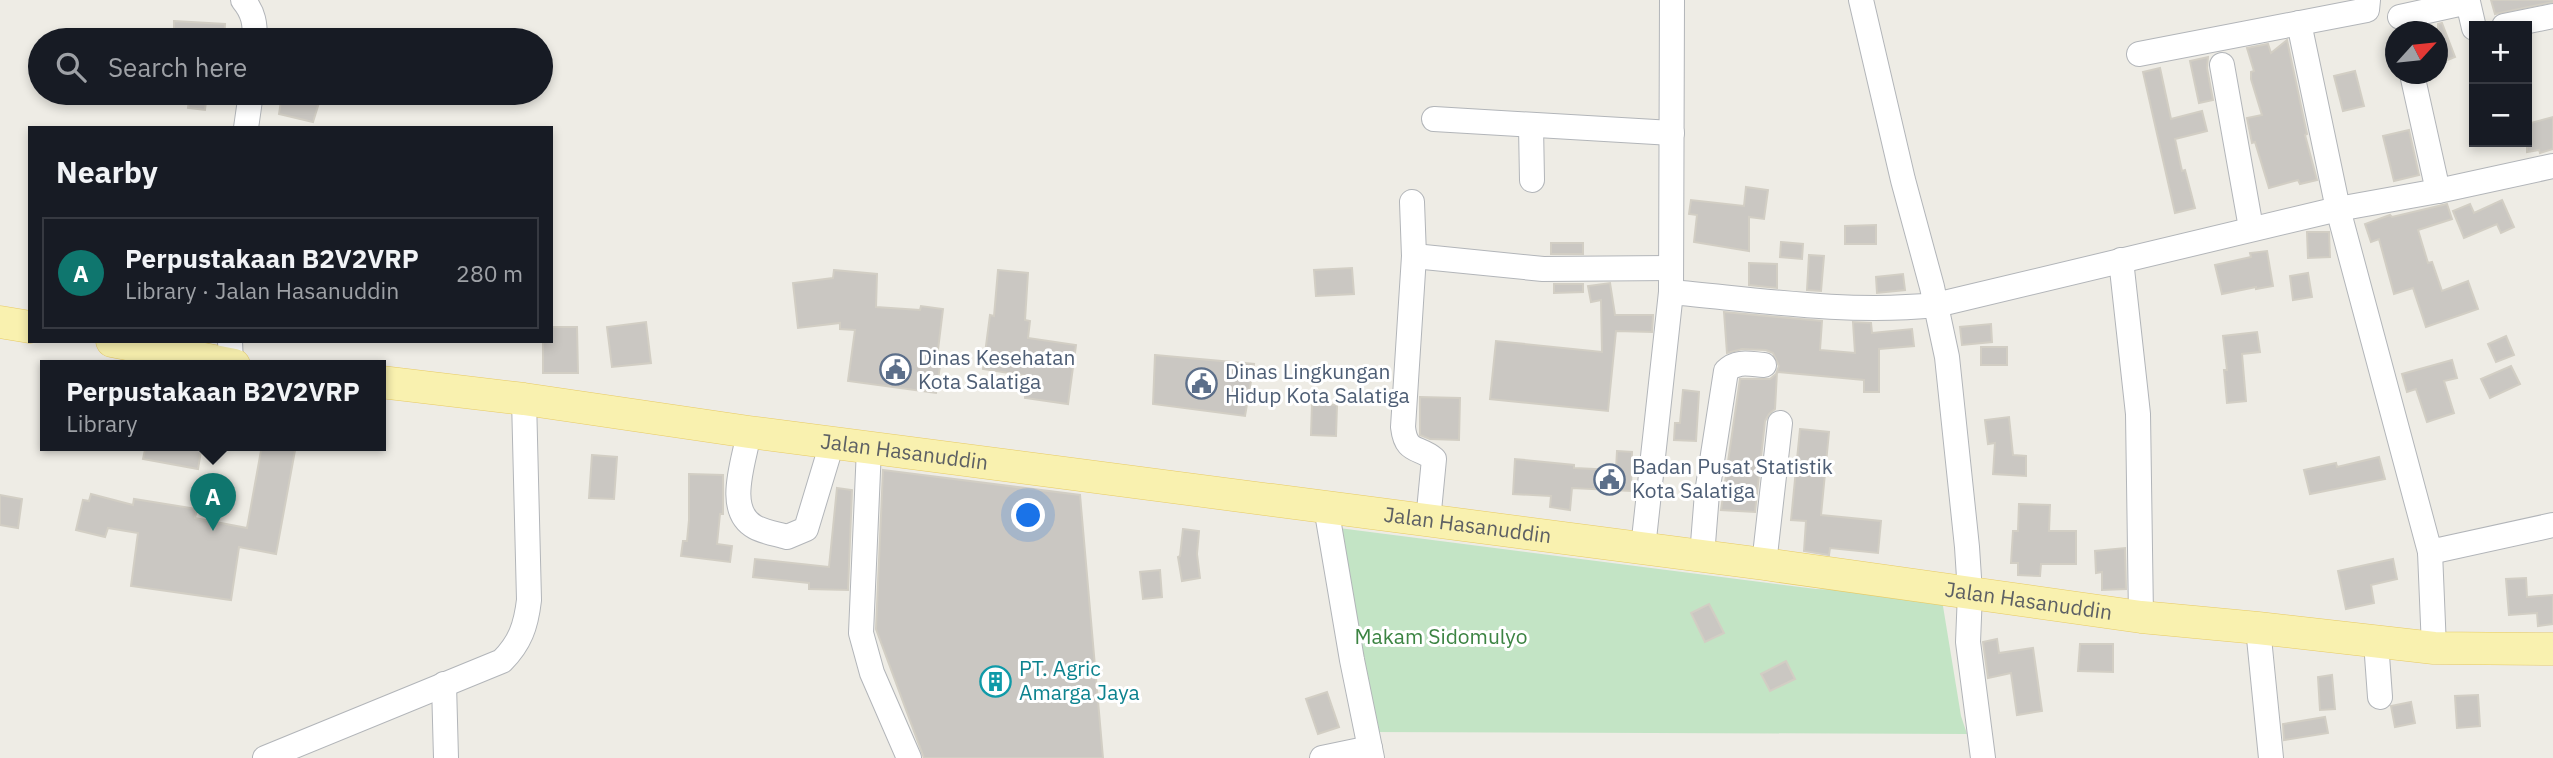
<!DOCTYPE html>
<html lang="en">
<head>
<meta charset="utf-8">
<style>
  body { margin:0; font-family:"IBM Plex Sans",sans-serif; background:#20242c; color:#f1f3f6 }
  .controls { position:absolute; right:21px; top:21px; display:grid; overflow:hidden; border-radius:0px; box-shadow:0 4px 10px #0003 }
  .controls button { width:63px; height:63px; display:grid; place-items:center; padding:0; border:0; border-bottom:2px solid #363941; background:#171b24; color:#f1f3f6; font:35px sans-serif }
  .compass { position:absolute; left:2385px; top:21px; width:63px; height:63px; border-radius:50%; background:#171b24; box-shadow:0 4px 10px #0003; rotate:63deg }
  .you { position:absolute; left:1029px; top:516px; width:24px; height:24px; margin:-18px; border:5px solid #fff; border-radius:50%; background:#1a73e8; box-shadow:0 0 0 10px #1a73e833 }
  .badge { display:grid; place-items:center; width:46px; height:46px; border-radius:50%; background:#0f766e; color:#fff; font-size:23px; font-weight:700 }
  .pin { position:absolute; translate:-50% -58px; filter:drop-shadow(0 2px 4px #0008) }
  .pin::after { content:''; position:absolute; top:37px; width:24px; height:21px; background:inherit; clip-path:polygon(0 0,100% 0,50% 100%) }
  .popup { position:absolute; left:40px; top:360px; width:346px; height:91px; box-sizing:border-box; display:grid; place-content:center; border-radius:0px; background:#171b24; filter:drop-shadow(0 2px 5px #0005); font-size:23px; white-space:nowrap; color:#9ea1a6 }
  .popup b { font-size:26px; color:#f1f3f6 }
  .popup::after { content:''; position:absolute; left:50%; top:100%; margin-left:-14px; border:14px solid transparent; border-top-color:#171b24 }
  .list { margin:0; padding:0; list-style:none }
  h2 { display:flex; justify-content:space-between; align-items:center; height:91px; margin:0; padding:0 28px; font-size:30px }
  h2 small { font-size:23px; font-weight:400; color:#9ea1a6 }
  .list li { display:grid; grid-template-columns:46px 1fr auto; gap:21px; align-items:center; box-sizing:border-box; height:112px; margin:0 14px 14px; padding:0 14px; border:2px solid #363941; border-radius:0px }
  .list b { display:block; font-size:26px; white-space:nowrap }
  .list p { margin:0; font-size:23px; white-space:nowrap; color:#9ea1a6 }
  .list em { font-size:23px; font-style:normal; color:#9ea1a6 }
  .icon { flex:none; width:38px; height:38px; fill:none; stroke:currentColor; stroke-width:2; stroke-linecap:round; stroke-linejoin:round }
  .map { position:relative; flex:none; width:2553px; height:758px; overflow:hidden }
  .search { position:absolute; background:#171b24; box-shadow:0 4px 10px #0003; left:28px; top:28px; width:525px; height:77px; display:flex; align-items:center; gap:18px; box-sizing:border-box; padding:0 24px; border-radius:38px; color:#9ea1a6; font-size:26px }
  .panel { position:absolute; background:#171b24; box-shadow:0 4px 10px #0003; left:28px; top:126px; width:525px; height:217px; border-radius:0px }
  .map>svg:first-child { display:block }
  .green { fill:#c3e4c5 }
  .building { fill:#cac7c2; stroke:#d2cec4; stroke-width:2 }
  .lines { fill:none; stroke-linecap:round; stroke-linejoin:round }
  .minor-casing { stroke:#b2b5b9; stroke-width:26 }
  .major-casing { stroke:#e7ca65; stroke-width:33 }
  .minor { stroke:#fff; stroke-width:24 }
  .major { stroke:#f9f1af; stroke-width:32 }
  .labels { text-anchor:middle; stroke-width:6; stroke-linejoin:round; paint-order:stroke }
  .service-label { font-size:21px; fill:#4e5e75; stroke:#fff; text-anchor:start }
  .street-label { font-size:21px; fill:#5d6064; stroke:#fff }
  .park-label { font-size:21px; fill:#3c8443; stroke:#fff }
  .culture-label { font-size:21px; fill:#0d838f; stroke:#fff; text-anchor:start }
</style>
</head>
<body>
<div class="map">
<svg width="2553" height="758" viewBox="0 0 2553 758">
  <rect width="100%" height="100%" fill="#eeece5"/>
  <path class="green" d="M1331,527L1816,589L1941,594L1961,716L1967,734L1366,732Z"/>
  <g class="building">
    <path d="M2491,0H2553V2L2495,14Z"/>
    <path d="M174,21L225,24L224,40L174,38Z"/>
    <path d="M2442,23L2455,57L2438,64V24Z"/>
    <path d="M2287,40L2307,134L2305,135L2317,180L2300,184L2298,180L2269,188L2255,142L2252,143L2247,118L2262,115L2251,79V72L2254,71L2247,48L2268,44L2271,53Z"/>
    <path d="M2208,57L2207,68L2213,100L2199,103L2190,61Z"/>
    <path d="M2160,68L2171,119L2202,111L2207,131L2175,139L2182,171L2185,170L2195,208L2175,213L2143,72Z"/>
    <path d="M2355,71L2364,106L2343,111L2334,76Z"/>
    <path d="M190,93H207L205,110L188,108Z"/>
    <path d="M302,93H322L313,122L279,114L282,95L302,99Z"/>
    <path d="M2553,117V149L2540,153L2539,150L2527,152V124Z"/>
    <path d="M2409,130L2419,175L2394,181L2383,136Z"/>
    <path d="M1746,187L1768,190L1764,219L1749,217V251L1694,242L1697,215L1689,214L1691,200L1744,206Z"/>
    <path d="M2502,200L2514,227L2501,233L2497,224L2464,238L2453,211L2470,204L2474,213Z"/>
    <path d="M2447,204L2452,219L2418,230L2428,263L2432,262L2442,291L2468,281L2478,309L2426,327L2413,288L2394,294L2379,239L2371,242L2365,224L2390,215L2392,217Z"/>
    <path d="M1876,225V244H1845V226Z"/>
    <path d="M2307,232H2329L2330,257L2308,258Z"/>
    <path d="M1781,242L1803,244L1802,259L1780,257Z"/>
    <rect x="1551" y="243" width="32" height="11"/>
    <path d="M2267,251L2273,286L2256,289V287L2222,294L2215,265L2251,257L2250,253Z"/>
    <path d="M1809,255L1824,256L1821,291L1807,290Z"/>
    <path d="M1749,263L1777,264V288L1749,285Z"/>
    <path d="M1352,268L1354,294L1316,296L1314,270Z"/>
    <path d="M834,270L877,274L876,307L920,310L921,306L943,309L937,358L941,359L936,393L848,381L855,330L840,329V323L798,328L793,283L833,278Z"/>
    <path d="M998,270L1028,273L1025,320L1030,321L1028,338L1076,345L1068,404L1025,398L1027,376L983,369L990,315L994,316Z"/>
    <path d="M2308,273L2312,297L2293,300L2290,276Z"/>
    <path d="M1903,274L1905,290L1877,293L1876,277Z"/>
    <path d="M1610,283L1615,315H1653V317L1652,332L1616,331L1608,411L1490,399L1496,341L1602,352L1601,300L1591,302L1588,286Z"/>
    <path d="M1554,284H1583V292L1554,293Z"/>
    <path d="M1724,312L1822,321L1820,350L1855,353L1853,322L1871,323L1872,333L1912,329L1914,346L1879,349V392H1864V380L1777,372L1775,409L1769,414L1765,421L1755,512L1721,510L1740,379H1770L1776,374L1779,366L1773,353L1766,350L1742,349L1727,353Z"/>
    <path d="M646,322L651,363L612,367L607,327Z"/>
    <path d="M1991,324L1992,342L1962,345L1960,327Z"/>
    <path d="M551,327H577L578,373H543V341H551Z"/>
    <path d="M2257,332L2260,352L2242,354L2246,401L2227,403L2224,370H2227L2223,336Z"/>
    <path d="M2506,336L2514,355L2496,362L2488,344Z"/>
    <rect x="1981" y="347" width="26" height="18"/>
    <path d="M1155,355L1254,364L1245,416L1153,404Z"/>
    <path d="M2452,360L2457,378L2444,381L2454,413L2427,422L2416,389L2407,392L2402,374Z"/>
    <path d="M2511,366L2520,384L2490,398L2481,379Z"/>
    <path d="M1683,390L1699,392L1696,441L1674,440L1675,423H1680Z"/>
    <path d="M1420,397L1460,398L1459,440L1430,439L1420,435Z"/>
    <path d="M1312,404L1337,405L1336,436L1311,435Z"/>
    <path d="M2009,417L2013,455L2026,456V476L1993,474L1995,443L1988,444L1985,420Z"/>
    <path d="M1800,429L1829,432L1821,515L1881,521L1878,553L1830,548L1829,555L1804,551L1806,521L1791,520Z"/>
    <path d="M146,445H202L198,469L143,459Z"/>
    <path d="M262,445H296L276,554L239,547L231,600L131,586L138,533L108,528L105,537L76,530L83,500L89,501L91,494L133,505L134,499L197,509L195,518L247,528Z"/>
    <path d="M1617,451L1632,452L1631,491L1572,488L1570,510L1550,507L1551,496L1513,494L1515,459L1574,465V468L1616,470Z"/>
    <path d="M592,455L617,457L614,499L589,498Z"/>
    <path d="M2379,457L2385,479L2310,494L2304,470L2336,463L2337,467Z"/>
    <path d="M883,470L1080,495L1103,758H924L876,629Z"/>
    <path d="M689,474L723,475V514H720L717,544L732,546L730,562L681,556L683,541H687L689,520Z"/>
    <path d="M837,488L852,490L848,590L809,589V583L753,577L755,559L829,567Z"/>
    <path d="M0,495L22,499L18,528L0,525Z"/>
    <path d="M2019,504L2050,505L2049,531H2076V564H2041L2040,576L2018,575V563H2011L2013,531H2018Z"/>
    <path d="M1183,529L1199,531L1197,554L1200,578L1182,581L1178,557L1180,556Z"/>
    <path d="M2125,548L2126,589L2102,590V572L2096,573L2095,551Z"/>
    <path d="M2393,559L2397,579L2371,585L2374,603L2346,609L2338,571Z"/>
    <path d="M1160,570L1162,597L1143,599L1140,572Z"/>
    <path d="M2526,578L2527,597L2553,595V624L2538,626L2537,613L2509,615L2506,579Z"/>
    <path d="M1709,604L1724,633L1705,642L1691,613Z"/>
    <path d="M1997,639L1999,653L2033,648L2042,711L2017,715L2011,673L1988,678L1983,642Z"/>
    <path d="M2080,644H2113V672L2078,671Z"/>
    <path d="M1786,661L1795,679L1770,691L1761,674Z"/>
    <path d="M2332,675L2335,709L2320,710L2318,677Z"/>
    <path d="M1327,692L1339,727L1318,734L1306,699Z"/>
    <path d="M2478,695L2480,726L2457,728L2455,696Z"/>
    <path d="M2411,702L2415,723L2395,727L2391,706Z"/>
    <path d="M2325,717L2328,733L2284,740L2283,724Z"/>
  </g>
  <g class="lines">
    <defs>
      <g id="minor">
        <path d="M243,0C254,13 255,24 255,40"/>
        <path d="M1861,0L1903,180L1932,287L1947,357L1967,547L1970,593L1968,642L1983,758"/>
        <path d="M2400,17L2468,2L2474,28"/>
        <path d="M2299,23L2338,209L2438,191L2553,166"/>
        <path d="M2504,26L2553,16"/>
        <path d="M2139,54L2367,10L2368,0"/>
        <path d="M2222,65L2251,228"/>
        <path d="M2412,74L2438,191"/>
        <path d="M1434,119L1672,133"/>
        <path d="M1531,126L1532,180"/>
        <path d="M246,128L251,93"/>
        <path d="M1412,202L1414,256L1403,427C1406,454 1419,446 1434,459L1428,521"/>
        <path d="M1414,256L1543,269L1671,268"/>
        <path d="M2121,260L2138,414L2141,617"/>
        <path d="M1671,292L1672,0"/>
        <path d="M230,341L231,364"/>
        <path d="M749,432C745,459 724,510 755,527C764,532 777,534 787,537L806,529L832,443"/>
        <path d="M869,448L861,633L872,673L909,758"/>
        <path d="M1326,507L1352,660L1372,758"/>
        <path d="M1643,548L1671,292C1759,300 1847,314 1936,305L2338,209L2430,552L2553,525"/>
        <path d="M2430,552L2434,648"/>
        <path d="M1702,556L1707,493L1726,371C1737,360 1750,364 1764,365"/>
        <path d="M1764,564L1780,423"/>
        <path d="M2258,628L2271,758"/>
        <path d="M2376,642L2380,697"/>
        <path d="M444,684L446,758"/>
        <path d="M265,758L502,661C520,643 526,626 529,600L524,399"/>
        <path d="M1322,758L1370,748"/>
      </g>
      <g id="major">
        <path d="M0,322L30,327"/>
        <path d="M112,341L234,365"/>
        <path id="s1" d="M381,382L524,399L749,432L1764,564L2141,617L2258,628L2434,648L2553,649"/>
      </g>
    </defs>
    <use href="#minor" class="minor-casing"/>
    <use href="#major" class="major-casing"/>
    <use href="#minor" class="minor"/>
    <use href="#major" class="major"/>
  </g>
  <defs>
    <symbol id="civic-ring" viewBox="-11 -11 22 22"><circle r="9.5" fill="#fff" stroke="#5c6f8a" stroke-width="1.5"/><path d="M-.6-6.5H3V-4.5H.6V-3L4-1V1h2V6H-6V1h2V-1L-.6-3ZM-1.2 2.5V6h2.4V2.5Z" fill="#5c6f8a"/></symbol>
    <symbol id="building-ring" viewBox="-11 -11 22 22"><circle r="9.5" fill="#fff" stroke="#0f9aa8" stroke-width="1.5"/><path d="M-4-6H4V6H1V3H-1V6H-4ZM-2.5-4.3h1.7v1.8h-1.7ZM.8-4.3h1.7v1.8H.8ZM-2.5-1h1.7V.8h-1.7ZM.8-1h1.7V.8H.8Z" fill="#0f9aa8"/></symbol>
  </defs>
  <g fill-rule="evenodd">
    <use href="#civic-ring" x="878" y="352" width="35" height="35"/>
    <use href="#civic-ring" x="1184" y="366" width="35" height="35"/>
    <use href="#civic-ring" x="1592" y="462" width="35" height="35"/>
    <use href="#building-ring" x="978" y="664" width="35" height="35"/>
  </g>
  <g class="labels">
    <g class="service-label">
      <text x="918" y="365">Dinas Kesehatan<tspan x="918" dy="24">Kota Salatiga</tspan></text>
      <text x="1225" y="379">Dinas Lingkungan<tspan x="1225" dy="24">Hidup Kota Salatiga</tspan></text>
      <text x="1632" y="474">Badan Pusat Statistik<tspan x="1632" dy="24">Kota Salatiga</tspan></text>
    </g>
    <g class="street-label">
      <text dy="7" stroke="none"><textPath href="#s1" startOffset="528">Jalan Hasanuddin</textPath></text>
      <text dy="7" stroke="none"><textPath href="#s1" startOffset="1096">Jalan Hasanuddin</textPath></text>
      <text dy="7" stroke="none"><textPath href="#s1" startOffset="1662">Jalan Hasanuddin</textPath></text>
    </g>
    <g class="park-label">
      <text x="1441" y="644">Makam Sidomulyo</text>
    </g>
    <g class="culture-label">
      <text x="1019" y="676">PT. Agric<tspan x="1019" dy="24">Amarga Jaya</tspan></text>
    </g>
  </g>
</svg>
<div class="controls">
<button>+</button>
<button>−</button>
</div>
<svg class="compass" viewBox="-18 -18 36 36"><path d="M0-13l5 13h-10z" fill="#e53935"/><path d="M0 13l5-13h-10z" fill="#9ea1a6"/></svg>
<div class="you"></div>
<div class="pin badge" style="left:213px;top:531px">A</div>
<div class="popup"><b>Perpustakaan B2V2VRP</b>Library</div>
<div class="search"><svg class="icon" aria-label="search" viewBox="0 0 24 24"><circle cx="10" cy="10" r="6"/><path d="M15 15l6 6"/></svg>Search here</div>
<section class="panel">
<h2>Nearby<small></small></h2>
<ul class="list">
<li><span class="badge">A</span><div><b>Perpustakaan B2V2VRP</b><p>Library · Jalan Hasanuddin</p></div><em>280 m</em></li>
</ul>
</section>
</div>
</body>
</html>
